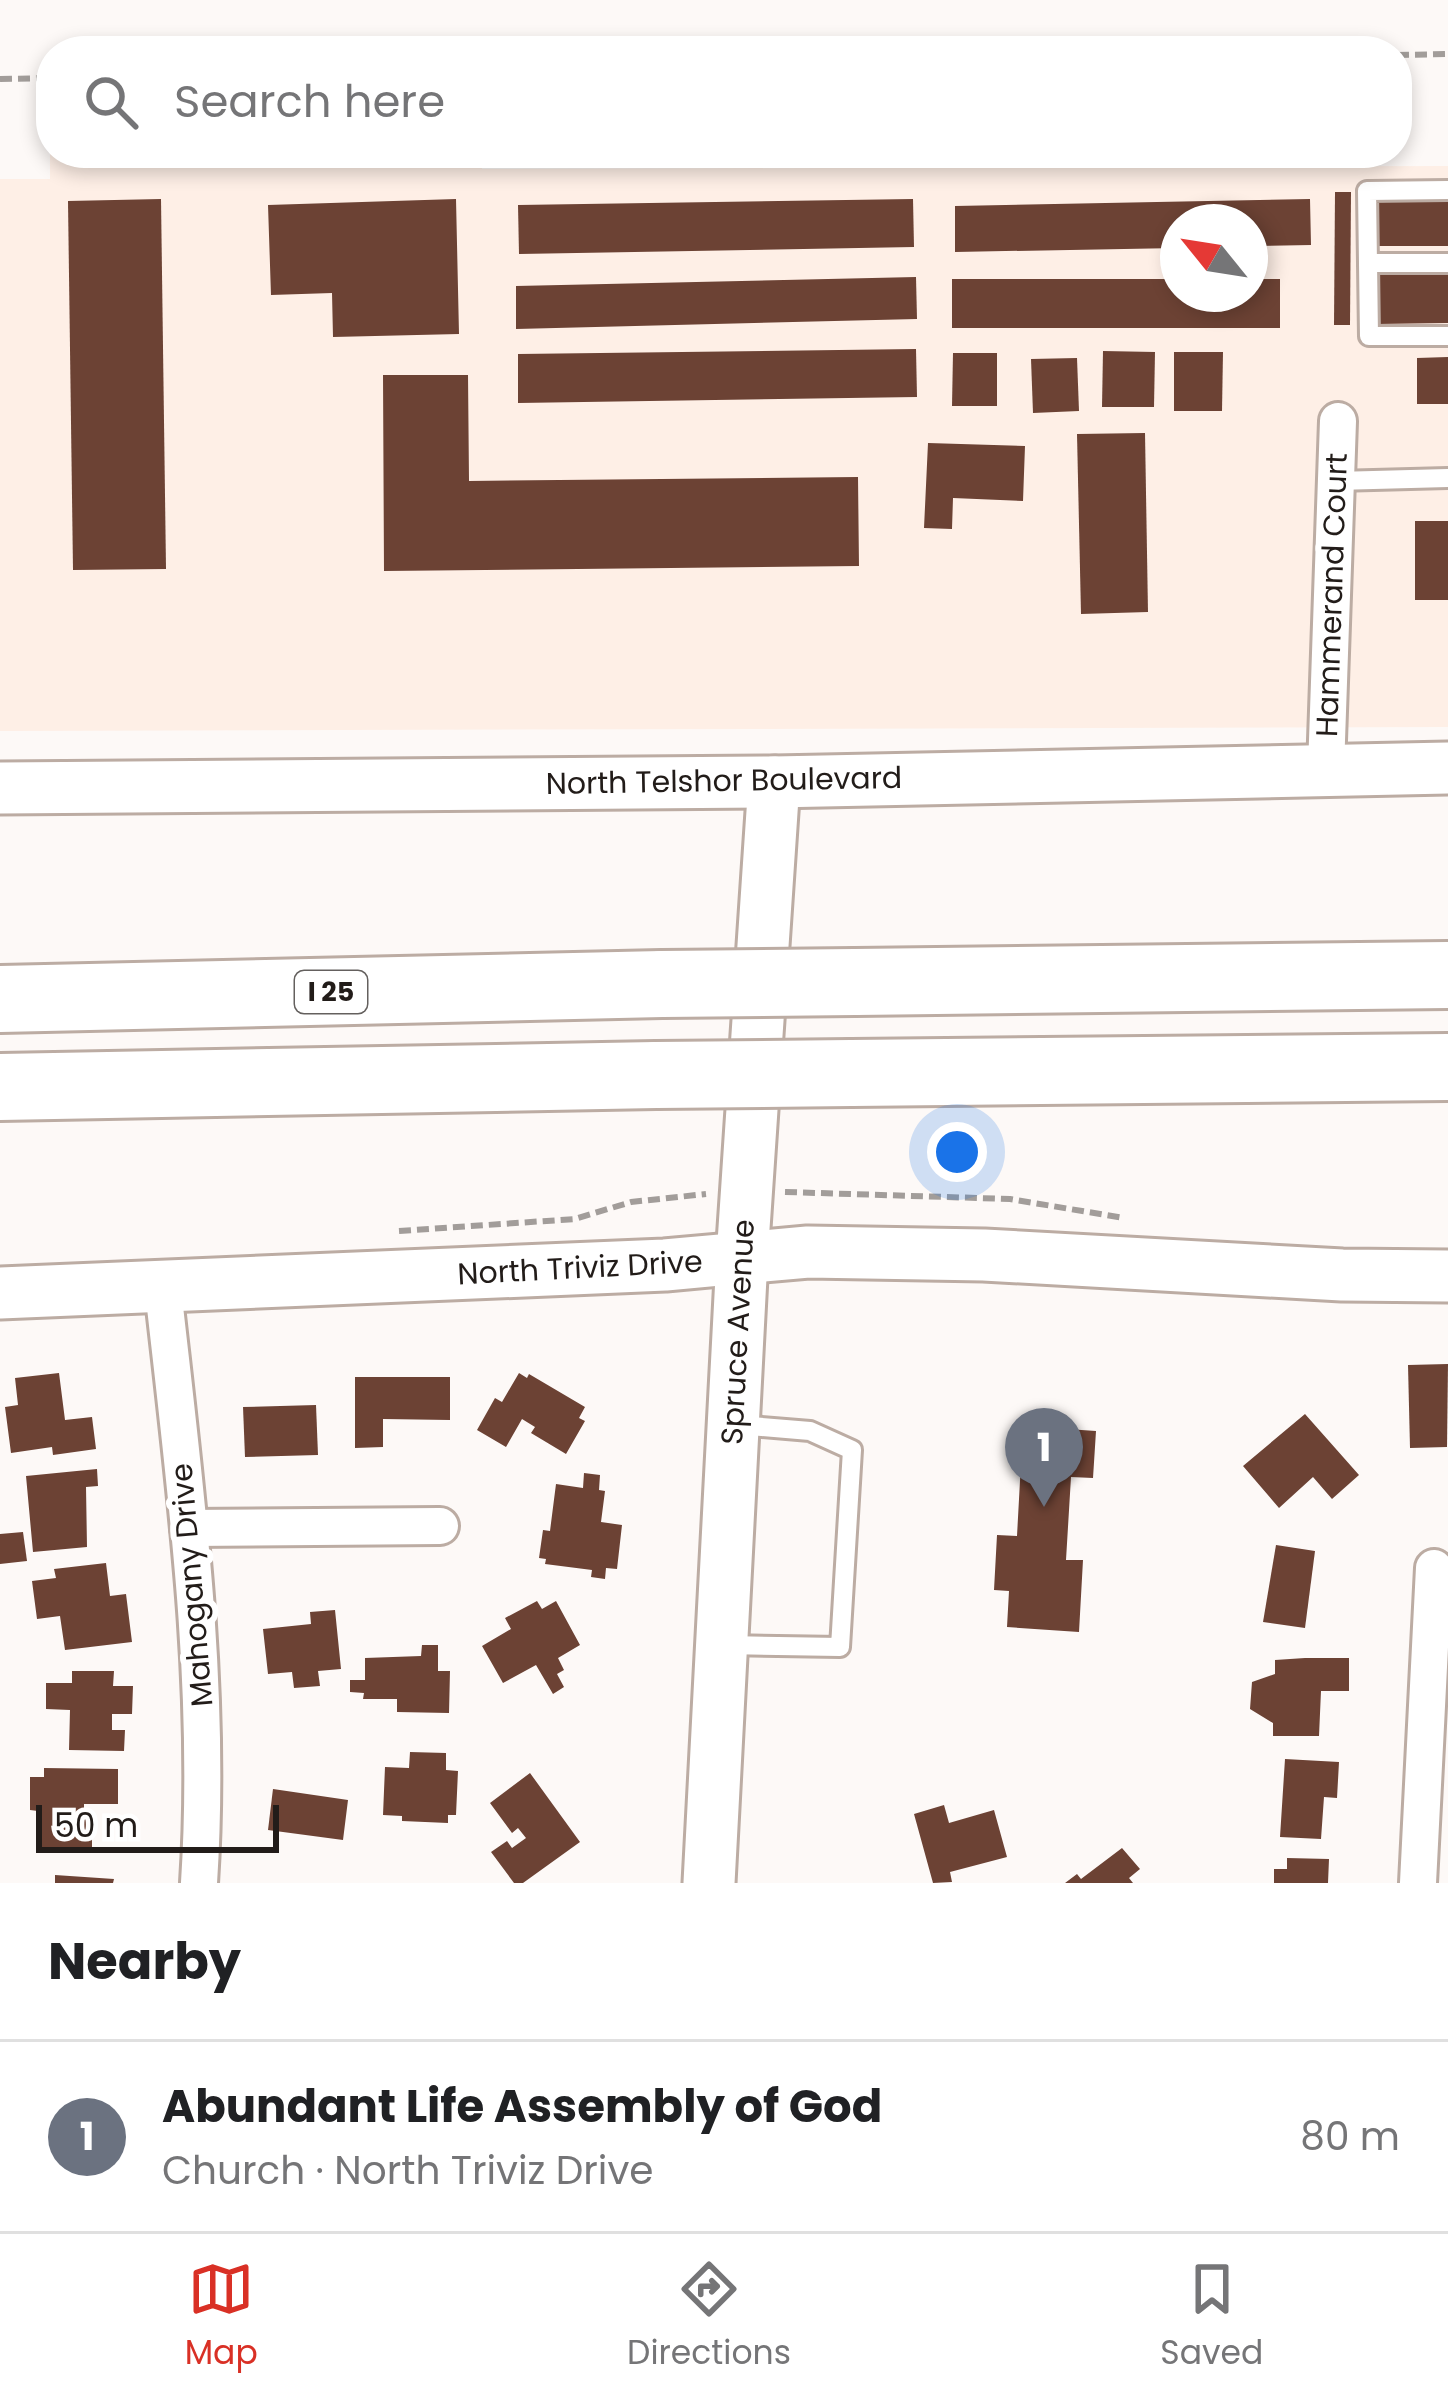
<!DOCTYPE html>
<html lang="en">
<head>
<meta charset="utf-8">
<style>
  body { margin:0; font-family:Poppins,sans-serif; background:#f2f2f2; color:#202124 }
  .compass { position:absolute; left:1160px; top:204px; width:108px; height:108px; border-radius:50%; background:#fff; box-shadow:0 6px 18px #0003; rotate:300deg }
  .scale { position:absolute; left:36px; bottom:30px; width:243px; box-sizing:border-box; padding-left:12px; border:6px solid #221c19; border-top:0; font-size:33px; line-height:42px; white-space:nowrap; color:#221c19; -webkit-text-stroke:9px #fff; paint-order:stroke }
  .you { position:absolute; left:957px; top:1152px; width:42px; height:42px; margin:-30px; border:9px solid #fff; border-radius:50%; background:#1a73e8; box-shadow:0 0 0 18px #1a73e833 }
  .badge { display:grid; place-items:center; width:78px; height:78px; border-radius:50%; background:#d93025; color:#fff; font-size:39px; font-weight:700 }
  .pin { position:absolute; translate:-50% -99px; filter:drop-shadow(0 3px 6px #0008) }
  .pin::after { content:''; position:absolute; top:63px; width:42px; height:36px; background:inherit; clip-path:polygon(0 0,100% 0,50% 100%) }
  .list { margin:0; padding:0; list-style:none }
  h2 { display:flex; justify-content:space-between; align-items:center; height:156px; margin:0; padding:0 48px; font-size:51px }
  h2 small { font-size:39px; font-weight:400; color:#757577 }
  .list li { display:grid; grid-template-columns:78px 1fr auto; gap:36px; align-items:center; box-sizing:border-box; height:192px; padding:0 48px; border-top:3px solid #e0e0e0 }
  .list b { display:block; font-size:45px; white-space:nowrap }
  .list p { margin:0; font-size:39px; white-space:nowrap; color:#757577 }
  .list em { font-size:39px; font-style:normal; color:#757577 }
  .icon { flex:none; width:66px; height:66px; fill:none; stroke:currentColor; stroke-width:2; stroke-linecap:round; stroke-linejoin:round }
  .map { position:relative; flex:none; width:1448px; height:1883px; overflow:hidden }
  .search { position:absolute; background:#fff; box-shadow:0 6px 18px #0003; left:36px; right:36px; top:36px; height:132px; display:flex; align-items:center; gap:30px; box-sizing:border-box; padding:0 42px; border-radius:48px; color:#757577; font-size:45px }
  .sheet { height:348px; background:#fff }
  nav { display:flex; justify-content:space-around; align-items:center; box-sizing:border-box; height:168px; border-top:3px solid #e0e0e0; background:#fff; font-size:33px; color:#757577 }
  nav a { display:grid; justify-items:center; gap:6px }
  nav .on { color:#d93025 }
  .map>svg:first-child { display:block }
  .built { fill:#feefe6; fill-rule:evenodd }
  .building { fill:#6c4234 }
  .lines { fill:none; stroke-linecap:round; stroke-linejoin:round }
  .lane-casing { stroke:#bcaca3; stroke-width:24 }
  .street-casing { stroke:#bcaca3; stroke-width:42 }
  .secondary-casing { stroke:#bcaca3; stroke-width:57 }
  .highway-casing { stroke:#bcaca3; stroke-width:72 }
  .path { stroke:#a29d9a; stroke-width:6; stroke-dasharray:12 6; stroke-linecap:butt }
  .lane { stroke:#fff; stroke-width:18 }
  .street { stroke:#fff; stroke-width:36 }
  .secondary { stroke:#fff; stroke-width:51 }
  .highway { stroke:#fff; stroke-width:66 }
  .highway-bridge-casing { stroke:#bcaca3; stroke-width:72; stroke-linecap:butt }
  .highway-bridge { stroke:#fff; stroke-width:66 }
  .labels { text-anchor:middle; stroke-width:12; stroke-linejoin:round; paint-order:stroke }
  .shield { fill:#fff; stroke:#64605e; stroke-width:3 }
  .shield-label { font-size:27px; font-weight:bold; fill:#221c19 }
  .street-label { font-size:30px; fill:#221c19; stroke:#fff }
</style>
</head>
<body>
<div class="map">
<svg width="1448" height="1883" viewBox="0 0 1448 1883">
  <rect width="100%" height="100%" fill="#fdf9f7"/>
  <path class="built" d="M50,89L51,153H481L482,169L1448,166V727L0,731V179H50ZM1178,222H1250V294H1178Z"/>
  <g class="building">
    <path d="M1335,192H1351L1350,325H1334Z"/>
    <path d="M161,199L166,569L73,570L68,201Z"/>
    <path d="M456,199L459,334L333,337L332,293L271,295L268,205Z"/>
    <path d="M913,199L914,247L519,254L518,205Z"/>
    <path d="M1310,199L1311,245L1250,246V222H1178V248L955,252V206Z"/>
    <path d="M1448,201V246H1378L1377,202Z"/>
    <path d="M1377,275H1448V323L1377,324Z"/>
    <path d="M916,277L917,319L516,329V286Z"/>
    <path d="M952,279H1178V294H1250V279H1280V328H952Z"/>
    <path d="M916,349L917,397L518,403V354Z"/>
    <path d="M1103,351L1155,352L1154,407H1102Z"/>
    <path d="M1174,352H1223L1222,411H1174Z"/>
    <path d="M953,353H997V406H952Z"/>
    <path d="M1448,357V404H1417V358Z"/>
    <path d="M1077,358L1079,411L1033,413L1031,359Z"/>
    <path d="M383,375H468L469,481L858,477L859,566L384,571Z"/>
    <path d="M1145,433L1148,612L1081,614L1077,434Z"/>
    <path d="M928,443L1025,446L1023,501L953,498L952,529L924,528Z"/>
    <rect x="1415" y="521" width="33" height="79"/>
    <path d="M1448,1364L1447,1447L1410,1448L1408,1365Z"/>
    <path d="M59,1373L65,1420L92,1417L96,1449L53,1455L52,1447L11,1453L5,1407L18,1405L15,1378Z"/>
    <path d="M519,1373L527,1378L529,1374L585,1407L579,1418L585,1421L566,1454L531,1433L535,1427L522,1419L506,1447L477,1430L495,1398L502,1402Z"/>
    <path d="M355,1377H450V1420L383,1419V1447L355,1448Z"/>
    <path d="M316,1405L318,1455L245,1457L243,1407Z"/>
    <path d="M1305,1414L1359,1475L1332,1499L1313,1477L1279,1508L1243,1466Z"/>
    <path d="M1023,1426L1096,1431L1093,1478L1071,1477L1066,1560H1083L1079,1632L1007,1627L1009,1591L994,1590L997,1535L1017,1536Z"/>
    <path d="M97,1469L98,1486L86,1487L87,1547L33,1552L26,1476Z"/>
    <path d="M584,1473L600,1475L599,1490L605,1491L601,1522L622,1525L617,1569L606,1568L605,1579L591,1577L592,1570L545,1564L546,1559L539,1558L543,1530L550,1531L556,1484L583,1488Z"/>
    <path d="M23,1532L27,1561L0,1564V1534Z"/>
    <path d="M1276,1545L1315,1551L1305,1628L1263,1622Z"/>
    <path d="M106,1563L110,1596L126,1594L132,1642L65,1650L60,1616L37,1619L32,1581L56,1578L54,1569Z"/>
    <path d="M537,1601L542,1609L556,1601L580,1645L558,1658L564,1670L557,1674L564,1687L553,1694L536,1665L503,1683L482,1646L511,1629L505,1618Z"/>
    <path d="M335,1610L341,1669L318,1671L320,1686L294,1688L292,1672L268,1674L263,1629L311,1624L310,1612Z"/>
    <path d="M422,1645H438V1671H450L449,1713L397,1712V1699H363L364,1693L350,1692V1680H365V1658L421,1656Z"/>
    <path d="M1305,1658H1349V1691H1321L1319,1736H1273V1723L1250,1709L1252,1682L1275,1674V1660Z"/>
    <path d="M72,1671H114L113,1686H133L132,1714H112V1730H125L124,1751L69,1750L70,1710L46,1709V1683H72Z"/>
    <path d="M410,1752L446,1753V1770L458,1771L456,1815H448V1823L402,1821V1816L383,1815L385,1767L409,1768Z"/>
    <path d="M1285,1759L1339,1762L1337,1798L1324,1797L1321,1839L1280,1837Z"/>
    <path d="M44,1768L118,1769V1804H84V1815H92V1852L37,1851L38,1811L30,1810V1777H44Z"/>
    <path d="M530,1773L580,1842L523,1883H514L491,1852L507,1841L512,1848L526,1838L518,1828L512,1833L490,1803Z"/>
    <path d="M273,1789L348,1800L343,1840L268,1830Z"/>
    <path d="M944,1805L949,1823L994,1810L1007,1857L950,1872L952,1882L933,1883L914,1814Z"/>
    <path d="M1122,1848L1140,1869L1129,1878L1133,1883H1065L1077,1874L1081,1879Z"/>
    <path d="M1287,1858L1329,1859L1328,1883H1274V1869H1287Z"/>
    <path d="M55,1875L114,1879L113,1883H55Z"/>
  </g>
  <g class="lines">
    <defs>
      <g id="lane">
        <path d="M1448,190L1367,191L1369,336H1448"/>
        <path d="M1368,263H1448"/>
        <path d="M1336,481L1448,478"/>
        <path d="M726,1645L840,1647L852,1450L810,1431L739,1425"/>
      </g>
      <g id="street">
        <path d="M1326,769L1338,421"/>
        <path d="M163,1289C185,1487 212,1683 199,1883"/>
        <path d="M189,1528L440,1526"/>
        <path d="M1418,1883L1434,1568"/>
      </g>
      <g id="secondary">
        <path d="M0,788L774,782L1448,768"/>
        <path d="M0,1293L665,1265L808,1252L984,1255L1342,1275L1448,1276"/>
        <path d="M709,1883L742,1258L774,782"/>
      </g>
      <g id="highway">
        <path d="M855,982L1448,975"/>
        <path d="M0,999L662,984"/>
        <path d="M851,1073L1448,1067"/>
        <path d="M0,1087L656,1075"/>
      </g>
    </defs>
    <use href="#lane" class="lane-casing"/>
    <use href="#street" class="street-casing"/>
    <use href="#secondary" class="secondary-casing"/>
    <use href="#highway" class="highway-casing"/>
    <g class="path">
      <path d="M1397,55L1448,54"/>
      <path d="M0,79L51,78"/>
      <path d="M785,1192L1010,1199L1124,1218"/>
      <path d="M399,1231L575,1219L631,1202L706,1194"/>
    </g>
    <use href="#lane" class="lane"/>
    <use href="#street" class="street"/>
    <use href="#secondary" class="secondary"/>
    <use href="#highway" class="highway"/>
    <defs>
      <g id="highway-bridge">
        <path d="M662,984L855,982"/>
        <path d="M656,1075L851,1073"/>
      </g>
    </defs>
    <use href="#highway-bridge" class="highway-bridge-casing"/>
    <use href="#highway-bridge" class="highway-bridge"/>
  </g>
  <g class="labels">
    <rect class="shield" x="295" y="971" width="72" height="42" rx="9"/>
    <g class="shield-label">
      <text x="331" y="1001">I 25</text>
    </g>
    <g class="street-label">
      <text transform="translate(1332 595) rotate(-88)" y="10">Hammerand Court</text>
      <text transform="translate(724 781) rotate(-1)" y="10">North Telshor Boulevard</text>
      <text transform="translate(580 1268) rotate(-3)" y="10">North Triviz Drive</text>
      <text transform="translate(738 1332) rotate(-87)" y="10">Spruce Avenue</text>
      <text transform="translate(192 1585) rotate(-95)" y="10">Mahogany Drive</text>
    </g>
  </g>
</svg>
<svg class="compass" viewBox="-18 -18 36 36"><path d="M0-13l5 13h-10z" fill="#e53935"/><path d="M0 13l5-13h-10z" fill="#757577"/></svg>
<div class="scale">50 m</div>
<div class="you"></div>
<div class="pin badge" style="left:1044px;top:1507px;background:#6b7280">1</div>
<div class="search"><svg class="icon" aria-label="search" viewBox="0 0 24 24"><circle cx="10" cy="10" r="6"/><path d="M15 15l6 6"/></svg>Search here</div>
</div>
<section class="sheet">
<h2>Nearby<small></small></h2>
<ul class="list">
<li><span class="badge" style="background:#6b7280">1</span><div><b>Abundant Life Assembly of God</b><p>Church · North Triviz Drive</p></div><em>80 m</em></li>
</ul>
</section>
<nav>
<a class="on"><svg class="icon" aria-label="map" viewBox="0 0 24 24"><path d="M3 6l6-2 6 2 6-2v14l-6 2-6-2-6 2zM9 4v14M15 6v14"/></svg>Map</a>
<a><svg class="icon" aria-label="directions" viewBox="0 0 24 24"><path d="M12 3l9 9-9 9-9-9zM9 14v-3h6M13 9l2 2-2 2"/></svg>Directions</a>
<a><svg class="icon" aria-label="saved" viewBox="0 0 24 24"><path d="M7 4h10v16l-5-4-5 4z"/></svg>Saved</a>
</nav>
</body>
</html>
